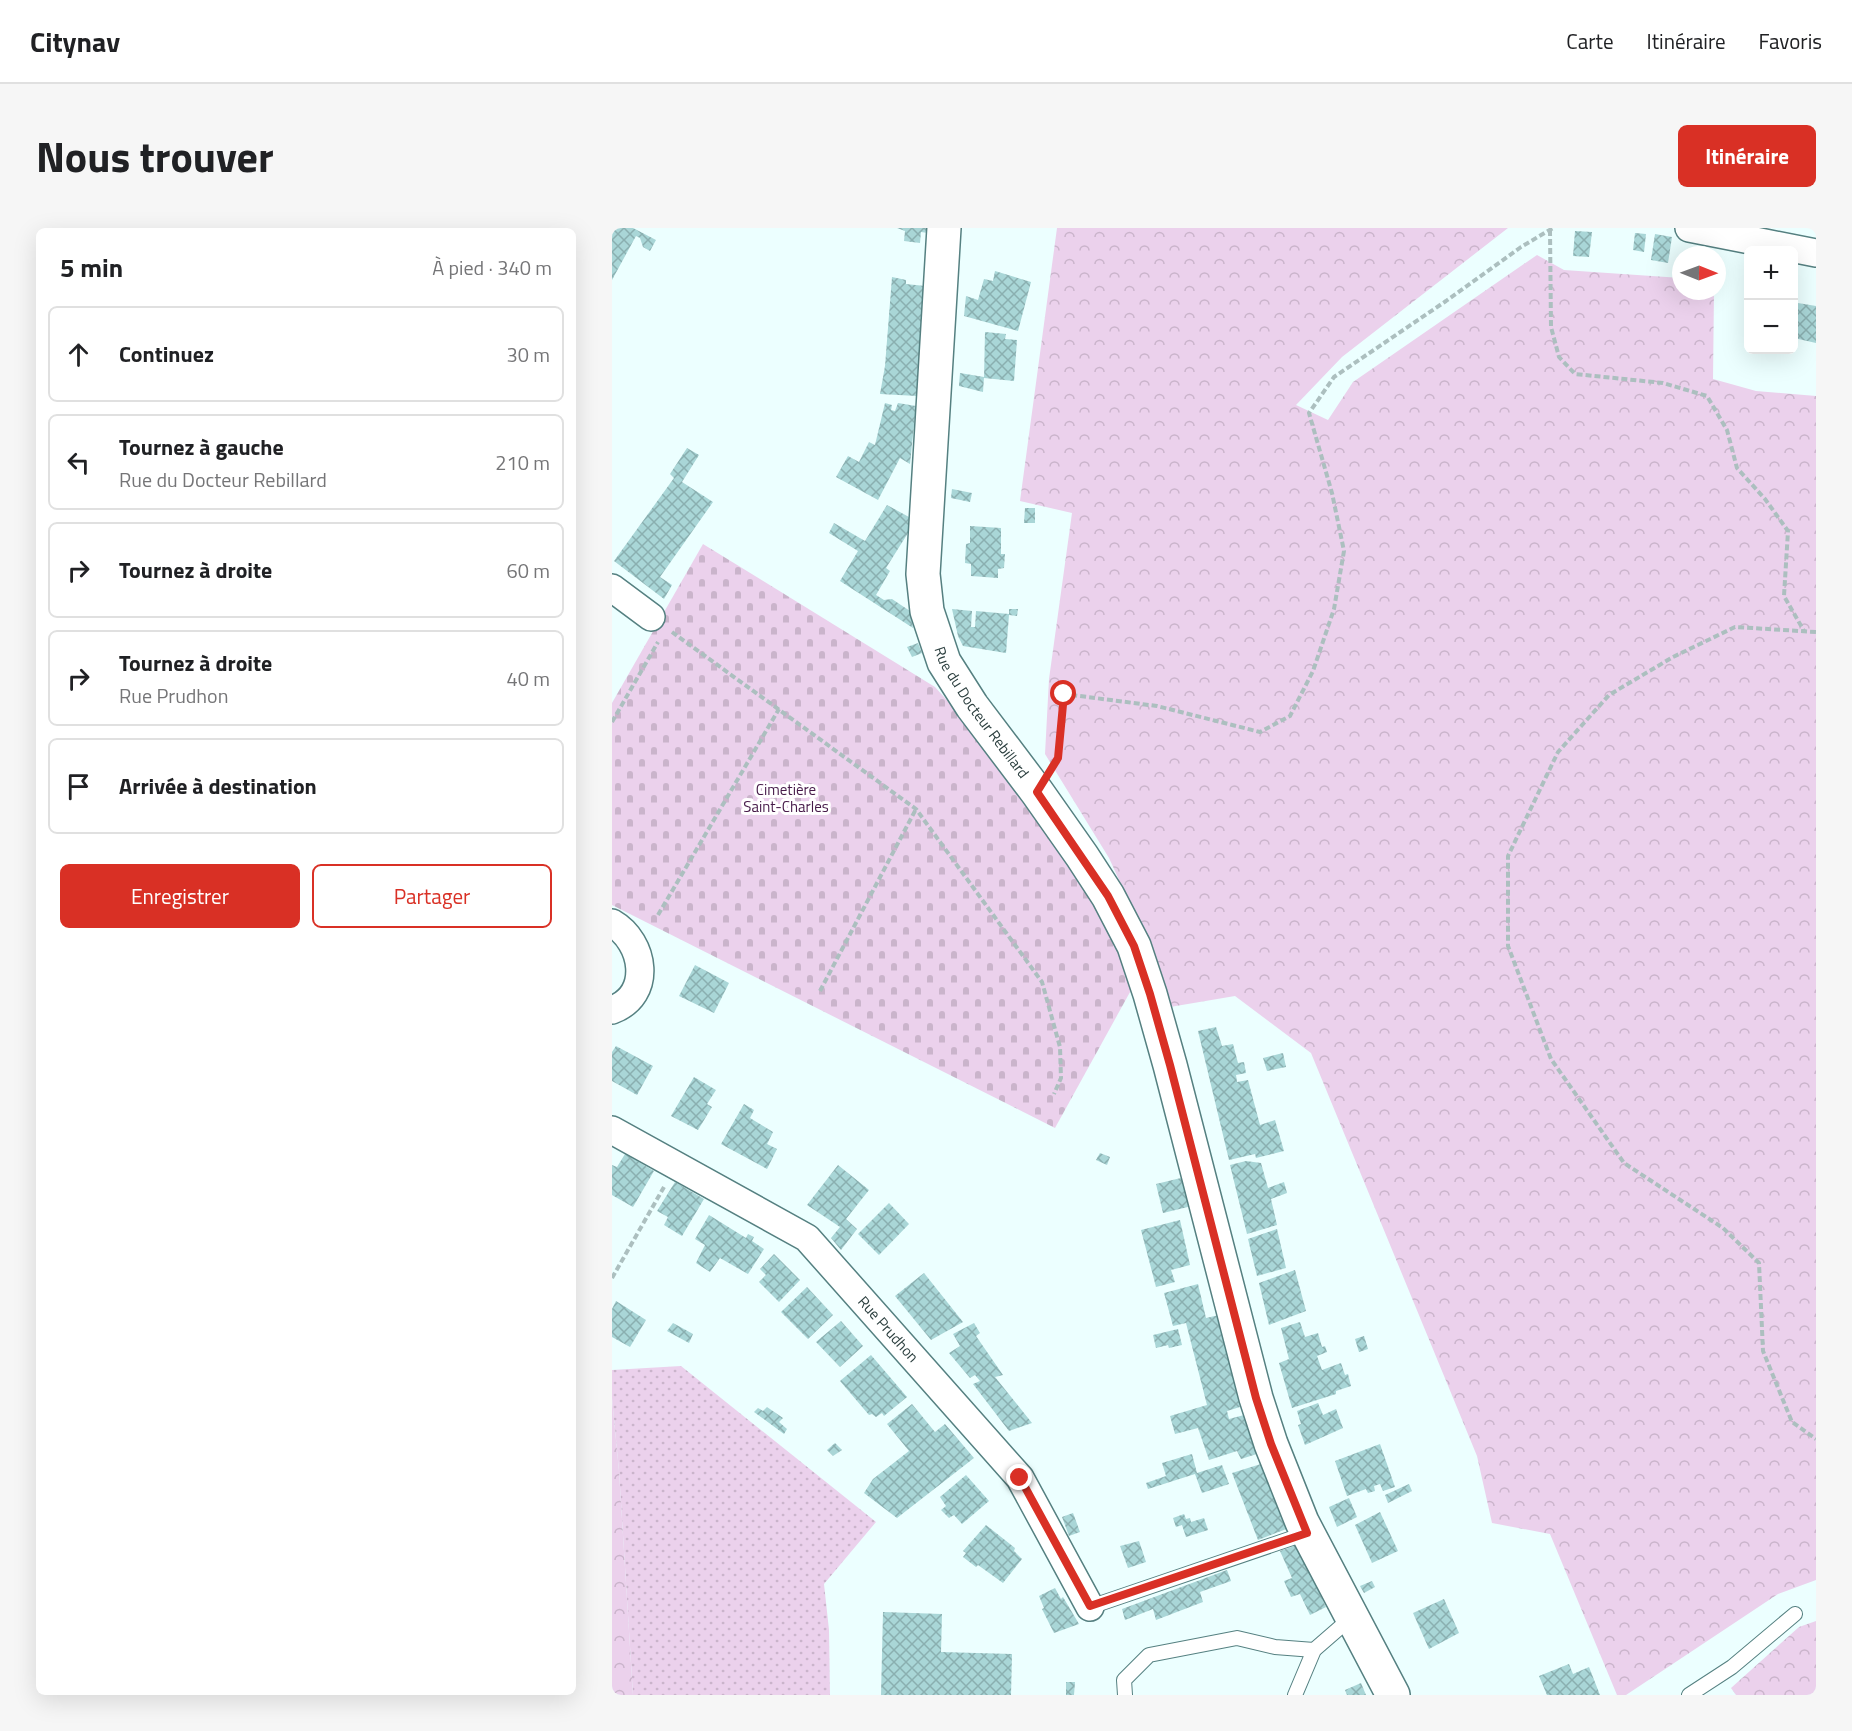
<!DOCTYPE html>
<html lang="fr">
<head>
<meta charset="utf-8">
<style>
  body { margin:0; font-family:"Titillium Web",sans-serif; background:#f6f6f6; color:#202124 }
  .controls { position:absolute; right:18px; top:18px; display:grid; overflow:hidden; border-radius:9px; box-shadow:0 6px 24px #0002 }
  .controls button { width:54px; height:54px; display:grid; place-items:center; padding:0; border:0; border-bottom:2px solid #e0e0e0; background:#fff; color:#202124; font:30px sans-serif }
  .compass { position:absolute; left:1060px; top:18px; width:54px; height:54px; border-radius:50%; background:#fff; box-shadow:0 6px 24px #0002; rotate:91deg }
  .stop { position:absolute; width:18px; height:18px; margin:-14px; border:4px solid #d93025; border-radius:50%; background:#fff }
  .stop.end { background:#d93025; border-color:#fff; box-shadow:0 2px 6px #0008 }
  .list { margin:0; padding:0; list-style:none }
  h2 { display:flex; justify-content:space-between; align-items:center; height:78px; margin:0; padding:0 24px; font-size:26px }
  h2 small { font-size:20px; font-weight:400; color:#757577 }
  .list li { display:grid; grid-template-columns:39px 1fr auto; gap:18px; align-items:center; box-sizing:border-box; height:96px; margin:0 12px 12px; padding:0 12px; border:2px solid #e0e0e0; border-radius:9px }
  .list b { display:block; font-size:22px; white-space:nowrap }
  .list p { margin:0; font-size:20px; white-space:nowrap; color:#757577 }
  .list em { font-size:20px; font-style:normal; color:#757577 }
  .actions { display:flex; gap:12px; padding:18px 24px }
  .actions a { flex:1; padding:14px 0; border:2px solid #d93025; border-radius:9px; text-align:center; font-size:21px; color:#d93025 }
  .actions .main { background:#d93025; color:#fff }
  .icon { flex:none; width:33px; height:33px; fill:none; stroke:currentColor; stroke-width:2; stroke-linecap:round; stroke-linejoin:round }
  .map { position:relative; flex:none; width:1204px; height:1467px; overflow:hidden; border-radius:9px }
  header { display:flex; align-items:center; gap:36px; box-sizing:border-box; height:84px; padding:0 30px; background:#fff; border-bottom:2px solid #e0e0e0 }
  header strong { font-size:28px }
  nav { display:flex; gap:33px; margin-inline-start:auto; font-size:21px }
  .intro { display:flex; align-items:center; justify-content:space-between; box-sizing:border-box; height:144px; padding:0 36px }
  h1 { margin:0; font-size:42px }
  .button { padding:15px 27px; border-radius:9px; background:#d93025; color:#fff; font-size:21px; font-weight:700 }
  main { display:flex; gap:36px; padding:0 36px }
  aside { flex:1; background:#fff; border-radius:9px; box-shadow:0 6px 24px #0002 }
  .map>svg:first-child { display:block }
  .grass { fill:url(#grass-dots) }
  .forest { fill:url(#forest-crowns) }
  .cemetery { fill:url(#cemetery-stones) }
  .building { fill:url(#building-cross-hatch) }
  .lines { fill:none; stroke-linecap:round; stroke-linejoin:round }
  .service-casing { stroke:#558081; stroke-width:16 }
  .minor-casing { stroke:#558081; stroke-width:30 }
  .secondary-casing { stroke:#558081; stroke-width:36 }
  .path { stroke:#acbfbf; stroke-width:4; stroke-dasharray:6 3; stroke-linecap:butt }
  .service { stroke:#fff; stroke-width:14 }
  .minor { stroke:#fff; stroke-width:27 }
  .secondary { stroke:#fff; stroke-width:33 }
  .route { stroke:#d93025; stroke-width:8 }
  .labels { text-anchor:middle; stroke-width:6; stroke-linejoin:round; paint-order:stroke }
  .street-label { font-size:15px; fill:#2d4040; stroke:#fff }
  .park-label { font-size:15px; fill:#461a49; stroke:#fff }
</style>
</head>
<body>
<header>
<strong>Citynav</strong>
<nav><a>Carte</a><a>Itinéraire</a><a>Favoris</a></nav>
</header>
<div class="intro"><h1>Nous trouver</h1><a class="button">Itinéraire</a></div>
<main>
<aside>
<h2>5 min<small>À pied · 340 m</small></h2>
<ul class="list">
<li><svg class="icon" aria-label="ahead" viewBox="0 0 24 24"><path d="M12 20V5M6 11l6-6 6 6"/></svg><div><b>Continuez</b></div><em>30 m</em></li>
<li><svg class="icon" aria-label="left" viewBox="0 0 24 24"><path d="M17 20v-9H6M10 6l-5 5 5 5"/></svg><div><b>Tournez à gauche</b><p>Rue du Docteur Rebillard</p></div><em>210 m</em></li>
<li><svg class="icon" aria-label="right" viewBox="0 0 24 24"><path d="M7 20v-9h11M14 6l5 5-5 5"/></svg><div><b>Tournez à droite</b></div><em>60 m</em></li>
<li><svg class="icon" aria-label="right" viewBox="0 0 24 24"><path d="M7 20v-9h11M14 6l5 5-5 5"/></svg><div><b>Tournez à droite</b><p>Rue Prudhon</p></div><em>40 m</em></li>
<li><svg class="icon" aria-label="arrive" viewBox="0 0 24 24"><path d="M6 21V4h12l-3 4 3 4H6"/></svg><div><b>Arrivée à destination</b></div></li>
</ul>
<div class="actions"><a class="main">Enregistrer</a><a>Partager</a></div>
</aside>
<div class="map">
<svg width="1204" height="1467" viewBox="0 0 1204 1467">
  <defs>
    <pattern id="grass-dots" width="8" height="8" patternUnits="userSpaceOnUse" patternTransform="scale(1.5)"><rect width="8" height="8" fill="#ebd1ec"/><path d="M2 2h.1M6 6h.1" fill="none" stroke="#cab4cb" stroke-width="1.8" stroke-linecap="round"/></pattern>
    <pattern id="forest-crowns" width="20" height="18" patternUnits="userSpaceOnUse" patternTransform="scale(1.5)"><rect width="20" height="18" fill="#ebd1ec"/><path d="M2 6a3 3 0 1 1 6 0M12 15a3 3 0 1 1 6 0" fill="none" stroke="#cab4cb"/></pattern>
    <pattern id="cemetery-stones" width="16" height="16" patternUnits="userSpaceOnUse" patternTransform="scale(1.5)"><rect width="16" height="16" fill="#ebd1ec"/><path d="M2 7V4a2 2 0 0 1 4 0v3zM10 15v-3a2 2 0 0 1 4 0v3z" fill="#cab4cb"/></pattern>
    <pattern id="building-cross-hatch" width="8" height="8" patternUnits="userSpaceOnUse" patternTransform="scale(1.5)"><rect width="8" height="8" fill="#a9d6d7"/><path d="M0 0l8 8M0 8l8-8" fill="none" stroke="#8aafb0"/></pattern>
  </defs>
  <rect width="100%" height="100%" fill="#ecffff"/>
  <path class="grass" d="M69,1138L264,1294L212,1356L217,1402L218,1467H21L7,1243L0,1170V1142Z"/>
  <g class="forest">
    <path d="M445,0H896L730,129L684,177L716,192L741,154L925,27L952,42L1069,50V63H1102L1101,151L1144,163L1204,168V1352L1166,1366L1014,1467H1005L938,1306L880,1295L865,1228L699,825L623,768L558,779L530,702L497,630L433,526L437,451L460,285L408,273Z"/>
    <path d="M0,1170L7,1243L21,1467H0Z"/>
    <path d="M1204,1393V1467H1124L1119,1460L1187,1399Z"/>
  </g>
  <path class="cemetery" d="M91,316L323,459L387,530L486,682L523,755L443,900L0,677V475Z"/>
  <g class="building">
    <path d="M0,0H21L44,12L38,23L31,19L28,10L24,8L0,52Z"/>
    <path d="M285,0H316V5L309,4L308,15L292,13L293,3Z"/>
    <path d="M963,3L980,4L977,29L961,28Z"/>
    <path d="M1023,5L1034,6L1032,24L1021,22Z"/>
    <path d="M1043,6L1060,9L1056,35L1039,32Z"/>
    <path d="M383,43L419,54L406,103L352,88L354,68L366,72L372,51L381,53Z"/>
    <path d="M280,49L294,52V56L313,58L305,168L268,166L273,138Z"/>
    <path d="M1186,75L1204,78V115L1182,110V90Z"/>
    <path d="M373,104L394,106L393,111L405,112L402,153L372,150Z"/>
    <path d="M348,145L372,149L371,164L347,158Z"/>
    <path d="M273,175L280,177L279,182L283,183L286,175L304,178L298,236L288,230L266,272L224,249L236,228L247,234L257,214L263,217Z"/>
    <path d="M75,220L87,227L70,254L101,274L48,349L60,357L52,371L2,333L62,250L58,246Z"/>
    <path d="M340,261L360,265L358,274L339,270Z"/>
    <path d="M275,277L297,289L296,305L274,340L278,343L264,367L272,372L280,371L298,383L301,400L228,353L246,323L217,305L222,295L253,313Z"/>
    <path d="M413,280H423V295H412Z"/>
    <path d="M358,298L389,300V326H393L392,340L386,341V350L359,348V336L353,335L354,316L358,315Z"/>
    <path d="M340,381L360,383L359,399H363L364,383L397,386V381H406L405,388L397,387L394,425L351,418L346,408Z"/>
    <path d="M306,415L310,425L300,429L295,419Z"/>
    <path d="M83,737L117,755L102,785L67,768Z"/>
    <path d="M604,799L610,818L621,816L626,835L632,834L634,845L624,847L625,854L636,852L648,897L663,892L672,923L644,930L643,926L617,932L586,803Z"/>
    <path d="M4,818L41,838L25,867L0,853V824Z"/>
    <path d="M671,825L674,839L655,843L651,830Z"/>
    <path d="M82,849L104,862L95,876L100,879L86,902L59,888Z"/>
    <path d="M132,876L142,882L138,890L161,904L155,916L165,921L155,941L109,916Z"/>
    <path d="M488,925L498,929L495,937L484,932Z"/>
    <path d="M13,926L42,943L21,979L0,967V937L5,939Z"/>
    <path d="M634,933L649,935L656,960L672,954L675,965L659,971L665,997L635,1006L618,937Z"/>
    <path d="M226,937L257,962L234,991L245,1001L229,1022L219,1010L228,999L195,977Z"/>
    <path d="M573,949L580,978L551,985L544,956Z"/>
    <path d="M63,954L92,971L70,1008L52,997L56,989L45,983Z"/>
    <path d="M277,975L297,996L267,1027L246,1006Z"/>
    <path d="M97,987L134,1010L136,1006L142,1009L140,1013L152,1021L136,1046L108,1030L98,1044L84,1035L93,1017L83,1011Z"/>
    <path d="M568,992L578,1037L559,1042L563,1054L544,1059L529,1002Z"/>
    <path d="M665,1001L674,1040L645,1048L636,1011Z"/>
    <path d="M162,1026L188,1052L167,1074L147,1054L154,1047L148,1041Z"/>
    <path d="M683,1042L694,1083L657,1097L647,1055Z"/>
    <path d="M312,1045L351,1094L319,1112L283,1068Z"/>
    <path d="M586,1056L594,1090L607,1087L616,1123L628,1179L615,1183L617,1191L632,1187L648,1225L629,1231L625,1223L597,1232L586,1200L563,1206L558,1188L595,1177L574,1095L561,1098L552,1065Z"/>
    <path d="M195,1059L221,1087L196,1111L169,1084Z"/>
    <path d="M4,1073L34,1092L18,1119L0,1109V1081Z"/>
    <path d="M229,1093L251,1118L228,1139L204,1114Z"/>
    <path d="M688,1094L693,1109L706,1105L710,1119L713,1118L715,1124L705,1128L710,1142L729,1135L733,1147L736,1146L739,1158L724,1163V1166L680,1180L667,1135L677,1131L669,1100Z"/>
    <path d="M61,1095L81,1106L77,1115L55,1103Z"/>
    <path d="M362,1095L368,1105L364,1108L391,1147L383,1149L420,1195L397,1203L361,1156L368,1153L363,1147L358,1150L337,1125L348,1118L341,1106Z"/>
    <path d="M566,1101L570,1117L557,1120L556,1117L544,1120L541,1107Z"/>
    <path d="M752,1108L756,1121L747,1124L743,1111Z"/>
    <path d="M259,1127L295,1169L272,1188L270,1185L264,1189L260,1186L257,1187L228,1153Z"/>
    <path d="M706,1175L711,1187L724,1181L731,1200L693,1217L686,1197L689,1196L685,1183Z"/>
    <path d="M300,1176L323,1204L333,1196L362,1230L285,1290L252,1265L261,1251L297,1223L275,1196Z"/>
    <path d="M155,1179L171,1190L167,1194L175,1201L172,1206L142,1184L146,1180L151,1183Z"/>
    <path d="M223,1215L230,1222L221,1228L215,1222Z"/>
    <path d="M768,1216L783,1259L771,1263L768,1256L762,1258L763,1263L756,1265L754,1261L735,1268L723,1233Z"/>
    <path d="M580,1226L585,1245L610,1237L617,1256L590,1265L583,1246L536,1261L534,1255L554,1248L550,1235Z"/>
    <path d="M652,1235L677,1300L646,1312L620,1245Z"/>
    <path d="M354,1247L377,1273L350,1296L342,1287L337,1290L329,1282L334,1278L328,1269Z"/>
    <path d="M797,1256L800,1263L776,1275L773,1267Z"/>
    <path d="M737,1270L745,1289L725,1299L717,1279Z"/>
    <path d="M768,1284L786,1323L760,1335L743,1297Z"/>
    <path d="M461,1285L468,1304L457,1308L450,1289Z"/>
    <path d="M572,1286L574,1291L578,1290L579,1294L592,1290L596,1302L574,1309L570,1297L564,1299L561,1290Z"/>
    <path d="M374,1297L403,1320L402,1323L410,1331L391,1355L366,1337L364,1339L351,1329L354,1325L351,1323Z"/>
    <path d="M527,1313L534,1334L516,1340L508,1318Z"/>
    <path d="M685,1317L714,1379L698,1387L688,1366L679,1369L672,1353L680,1350L668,1323Z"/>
    <path d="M615,1342L619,1353L588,1364L591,1374L544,1392L541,1381L513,1392L510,1381Z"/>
    <path d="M760,1353L763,1359L752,1365L748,1358Z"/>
    <path d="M443,1360L449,1371L451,1369L467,1396L442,1405L430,1381L432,1380L427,1368Z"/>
    <path d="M832,1371L847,1405L817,1421L801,1385Z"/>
    <path d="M271,1384L330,1386L329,1424L400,1426L399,1467H269Z"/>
    <path d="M957,1436L961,1446L977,1439L988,1467H935L927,1448Z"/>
    <path d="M454,1454H463L462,1467H454Z"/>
    <path d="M749,1455L754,1467H735L733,1462Z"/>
  </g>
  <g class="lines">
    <defs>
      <g id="service">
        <path d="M478,1379L695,1305"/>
        <path d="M513,1467L512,1452L537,1427L625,1410L663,1419L702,1422"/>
        <path d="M683,1467L702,1422L740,1389"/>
        <path d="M1077,1467L1120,1439L1183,1386"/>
      </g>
      <g id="minor">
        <path d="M1077,0L1204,25"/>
        <path d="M0,360L39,389"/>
        <path d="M0,695C33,714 41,767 0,782"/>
        <path id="s1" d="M0,902L195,1010L408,1250L478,1379"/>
      </g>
      <g id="secondary">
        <path id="s2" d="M332,0L311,346L315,383L332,434L360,478L425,564L470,628L496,668L522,718L538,766L558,837L644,1170L659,1216L690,1294L781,1467"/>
      </g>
    </defs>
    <use href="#service" class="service-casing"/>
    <use href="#minor" class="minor-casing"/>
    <use href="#secondary" class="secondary-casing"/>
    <g class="path">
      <path d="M938,2L939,99L947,129L963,146L1051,155L1095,168L1115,202L1125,240L1153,271L1176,303L1172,368L1192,403"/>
      <path d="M60,404L304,581L430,754L448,819L449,850L442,866"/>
      <path d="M1204,404L1123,399L1061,429L997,467L946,524L896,628V718L939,831L1012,935L1111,1000L1147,1035L1151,1123L1180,1194L1204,1211"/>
      <path d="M0,494L46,414"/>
      <path d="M441,538L446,530L452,466L545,478L648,504L678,488L701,443L722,381L732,323L720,265L697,185L722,149L834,73L909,19L941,0"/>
      <path d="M46,687L167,481"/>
      <path d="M208,763L304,581"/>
      <path d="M0,1050L52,959"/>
    </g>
    <use href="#service" class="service"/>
    <use href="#minor" class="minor"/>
    <use href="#secondary" class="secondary"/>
  </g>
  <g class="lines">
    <path class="route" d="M408,1250L478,1378L695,1305L659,1216L644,1170L558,837L538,766L522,718L496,668L425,564L446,530L452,466"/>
  </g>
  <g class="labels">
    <g class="street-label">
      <text dy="5" stroke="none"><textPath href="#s2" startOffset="500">Rue du Docteur Rebillard</textPath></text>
      <text dy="5" stroke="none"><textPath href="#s1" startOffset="345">Rue Prudhon</textPath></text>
    </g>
    <g class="park-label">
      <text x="174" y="567">Cimetière<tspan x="174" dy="17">Saint-Charles</tspan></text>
    </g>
  </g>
</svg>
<div class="controls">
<button>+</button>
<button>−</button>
</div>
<svg class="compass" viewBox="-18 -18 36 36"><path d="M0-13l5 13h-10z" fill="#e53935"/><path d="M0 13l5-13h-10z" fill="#757577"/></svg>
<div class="stop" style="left:452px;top:466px"></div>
<div class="stop end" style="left:408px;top:1250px"></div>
</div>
</main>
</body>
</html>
